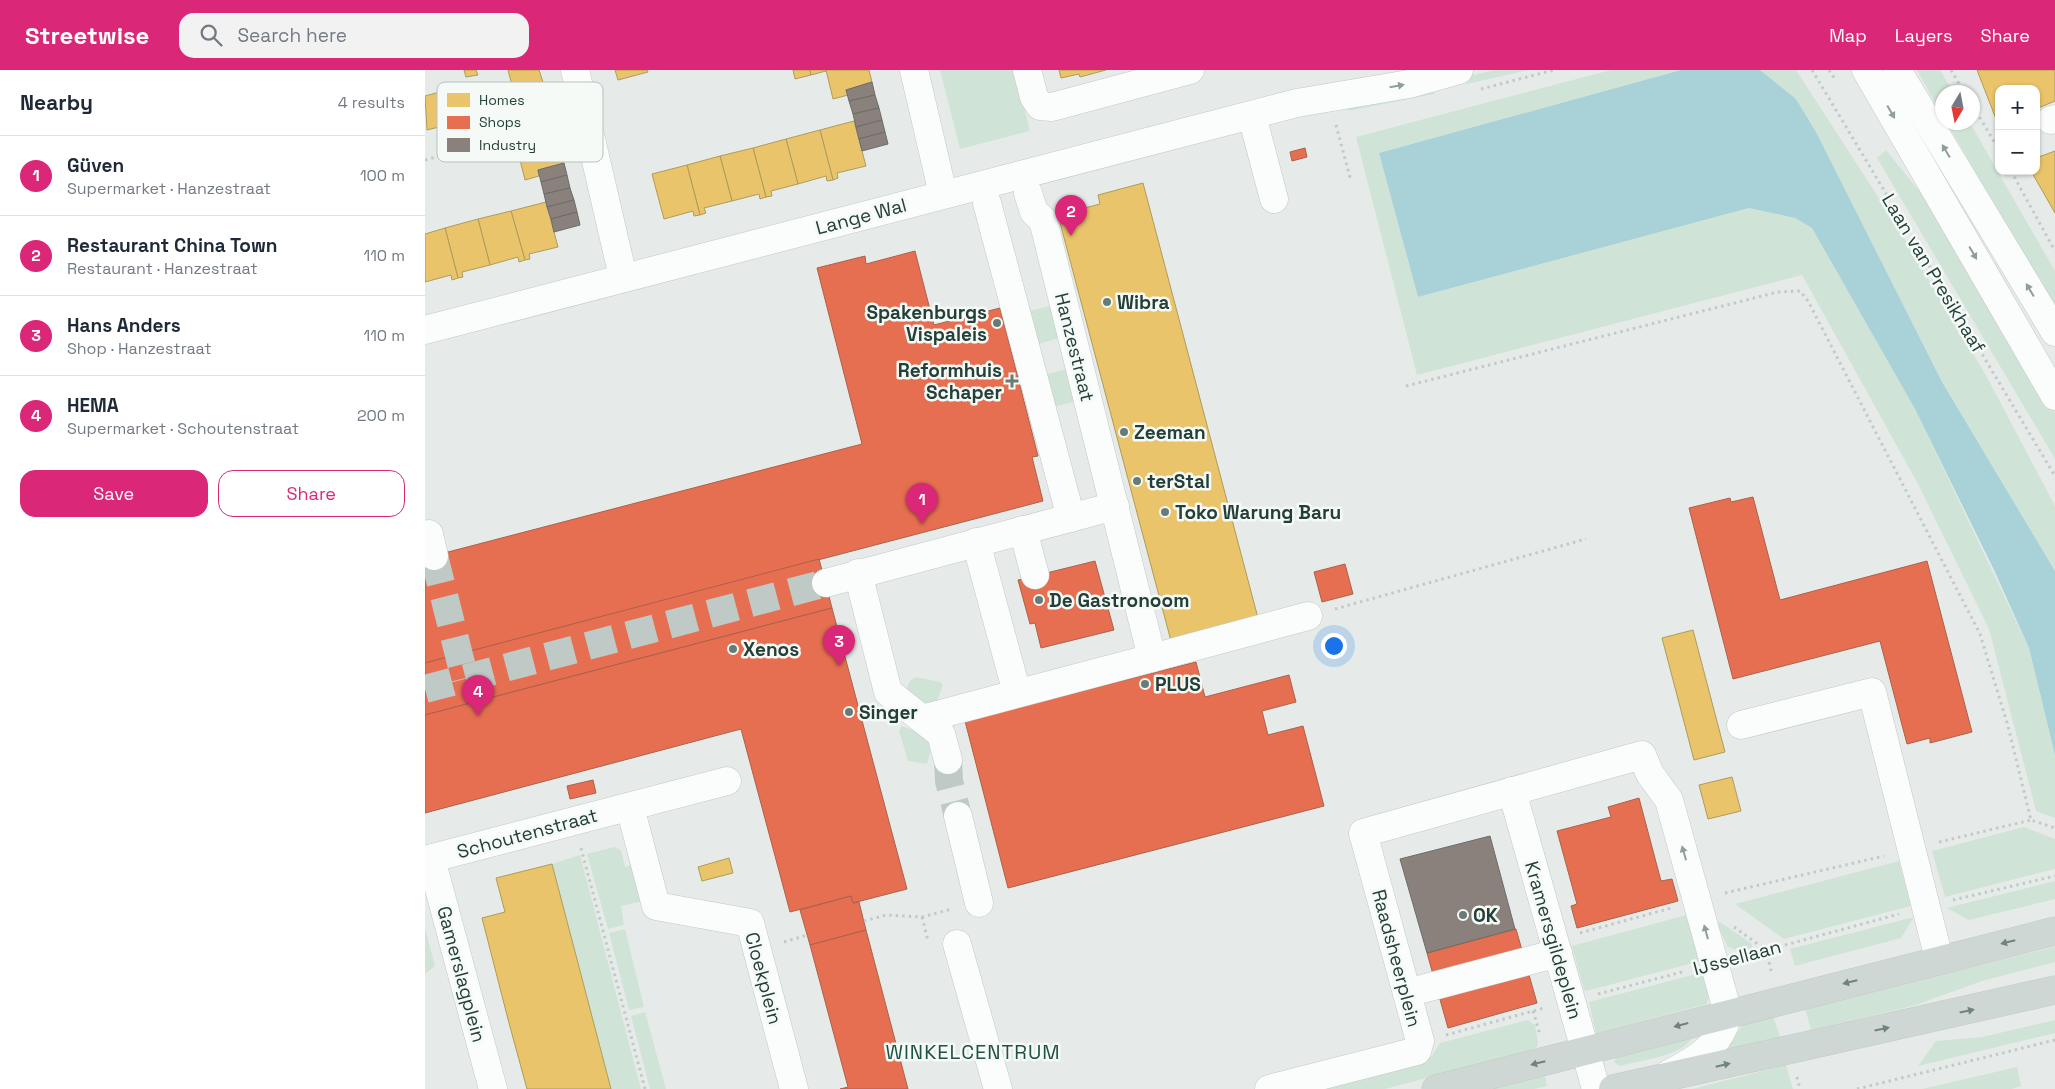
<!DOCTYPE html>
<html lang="en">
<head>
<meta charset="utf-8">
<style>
  body { margin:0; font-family:"Space Grotesk",sans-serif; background:#f2f2f3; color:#1f2937 }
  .controls { position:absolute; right:15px; top:15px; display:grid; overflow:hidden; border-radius:10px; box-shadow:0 1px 4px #0004 }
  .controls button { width:45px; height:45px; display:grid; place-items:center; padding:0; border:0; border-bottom:1px solid #e0e1e3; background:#fff; color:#1f2937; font:25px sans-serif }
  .compass { position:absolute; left:1510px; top:15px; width:45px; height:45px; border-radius:50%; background:#fff; box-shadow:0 1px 4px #0004; rotate:190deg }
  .you { position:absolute; left:908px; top:575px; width:18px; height:18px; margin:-12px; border:4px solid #fff; border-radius:50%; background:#1a73e8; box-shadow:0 0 0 8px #1a73e833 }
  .badge { display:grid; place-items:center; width:32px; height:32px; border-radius:50%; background:#db2777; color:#fff; font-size:16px; font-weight:700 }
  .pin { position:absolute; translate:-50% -41px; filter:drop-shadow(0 1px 2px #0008) }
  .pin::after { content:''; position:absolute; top:26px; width:18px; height:15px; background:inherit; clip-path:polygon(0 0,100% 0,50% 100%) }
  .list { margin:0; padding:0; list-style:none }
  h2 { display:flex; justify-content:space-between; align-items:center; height:65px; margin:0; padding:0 20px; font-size:21px }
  h2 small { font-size:16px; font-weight:400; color:#747a83 }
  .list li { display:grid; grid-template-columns:32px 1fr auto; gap:15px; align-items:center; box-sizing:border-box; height:80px; padding:0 20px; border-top:1px solid #e0e1e3 }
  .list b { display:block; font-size:19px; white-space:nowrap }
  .list p { margin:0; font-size:16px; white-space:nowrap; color:#747a83 }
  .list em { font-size:16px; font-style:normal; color:#747a83 }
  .actions { display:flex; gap:10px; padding:15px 20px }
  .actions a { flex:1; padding:11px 0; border:1px solid #db2777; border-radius:15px; text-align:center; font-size:18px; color:#db2777 }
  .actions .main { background:#db2777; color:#fff }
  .icon { flex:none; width:28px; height:28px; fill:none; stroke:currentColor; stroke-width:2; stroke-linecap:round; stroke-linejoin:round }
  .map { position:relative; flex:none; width:1630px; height:1019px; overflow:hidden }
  header { display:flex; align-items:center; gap:30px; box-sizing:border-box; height:70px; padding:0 25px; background:#db2777; color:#fff }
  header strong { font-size:24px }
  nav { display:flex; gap:28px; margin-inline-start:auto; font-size:18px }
  .search { width:350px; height:45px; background:#f2f2f3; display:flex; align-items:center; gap:12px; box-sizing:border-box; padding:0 18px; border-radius:15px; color:#747a83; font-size:19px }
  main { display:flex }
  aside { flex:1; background:#fff }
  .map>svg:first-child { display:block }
  .green { fill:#cfe4d6 }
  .water { fill:#a8d1d8 }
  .pier { fill:#e6ebe9 }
  .homes { fill:#e9c46a; stroke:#ae9c5b }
  .shops { fill:#e76f51; stroke:#ac614a }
  .industry { fill:#8a817c; stroke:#6b6d68 }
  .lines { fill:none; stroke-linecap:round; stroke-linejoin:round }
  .minor-tunnel { stroke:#bfc9c6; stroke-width:28; stroke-dasharray:28 14; stroke-linecap:butt }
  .minor-casing { stroke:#c3c8c6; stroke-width:29 }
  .major-casing { stroke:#c2cac8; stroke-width:29 }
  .path { stroke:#c2cac8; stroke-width:3; stroke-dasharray:2.5 4; stroke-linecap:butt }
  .minor { stroke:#fbfcfc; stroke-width:28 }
  .major { stroke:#ced7d4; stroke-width:28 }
  .oneway { fill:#909e9a }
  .oneway2 { fill:#70837e }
  .poi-dot { fill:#687b76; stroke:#f5faf7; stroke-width:2 }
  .labels { text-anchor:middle; stroke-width:5; stroke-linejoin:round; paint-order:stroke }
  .street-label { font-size:19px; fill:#243f38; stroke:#f5faf7 }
  .poi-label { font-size:19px; font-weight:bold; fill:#243f38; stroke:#f5faf7; text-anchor:start }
  .neighbourhood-label { font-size:20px; letter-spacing:1px; fill:#205145; stroke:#f5faf7 }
  .key { fill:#f5faf7; stroke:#b6c2be; stroke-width:1 }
  .key-label { font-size:14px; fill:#243f38 }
</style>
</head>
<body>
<header>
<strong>Streetwise</strong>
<div class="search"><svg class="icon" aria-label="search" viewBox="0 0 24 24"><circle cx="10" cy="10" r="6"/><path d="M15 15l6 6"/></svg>Search here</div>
<nav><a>Map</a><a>Layers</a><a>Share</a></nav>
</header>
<main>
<aside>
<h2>Nearby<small>4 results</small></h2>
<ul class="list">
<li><span class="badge">1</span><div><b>Güven</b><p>Supermarket · Hanzestraat</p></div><em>100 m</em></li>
<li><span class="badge">2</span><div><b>Restaurant China Town</b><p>Restaurant · Hanzestraat</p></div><em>110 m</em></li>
<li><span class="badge">3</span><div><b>Hans Anders</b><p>Shop · Hanzestraat</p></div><em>110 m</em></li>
<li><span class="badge">4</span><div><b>HEMA</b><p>Supermarket · Schoutenstraat</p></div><em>200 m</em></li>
</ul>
<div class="actions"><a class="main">Save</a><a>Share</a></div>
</aside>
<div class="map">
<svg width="1630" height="1019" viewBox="0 0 1630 1019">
  <rect width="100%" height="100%" fill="#e6ebe9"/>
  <g class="green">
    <path d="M515,0H590L605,61L535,79Z"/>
    <path d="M1070,0H1103L1042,14L1039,7Z"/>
    <path d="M1186,0H1256L954,83L993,227L1324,138L1370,148L1387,158L1490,339L1604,578L1630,685V748L1611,741L1564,559L1493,414L1377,205L992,305L931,67Z"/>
    <path d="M1335,0H1371L1470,153L1562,307L1630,436V501L1517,312L1391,62L1371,29Z"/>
    <path d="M1492,0H1515L1528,22H1518L1517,45Z"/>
    <path d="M1007,15L1009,24L923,41L922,36Z"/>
    <path d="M1522,53H1545L1630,201V239Z"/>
    <path d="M1461,80L1516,148L1630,343V389L1452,88Z"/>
    <path d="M633,234L642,266L610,275L601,242Z"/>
    <path d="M650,297L659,329L626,338L618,305Z"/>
    <path d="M491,607L515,612L518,615L510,637L504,639L481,620L485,611Z"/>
    <path d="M477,656L502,665L507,676L502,694L483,691L474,661Z"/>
    <path d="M1599,757L1630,769V799L1520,827L1507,781Z"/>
    <path d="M189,777L196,780L200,797L207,795L219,831L196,836L199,855L183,859L162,784Z"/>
    <path d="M155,785L216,1019H186L127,794Z"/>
    <path d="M1474,791L1486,836L1359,869L1310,834Z"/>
    <path d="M1630,811V829L1544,850L1522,838Z"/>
    <path d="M1265,844L1276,891L1161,921L1159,920L1147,876Z"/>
    <path d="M1489,847L1476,868L1370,896L1365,879Z"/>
    <path d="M1295,852L1327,874V878L1315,881L1303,877L1292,854Z"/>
    <path d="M0,858L10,896L0,904Z"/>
    <path d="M200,859L219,937L204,940L184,863Z"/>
    <path d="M1630,877V892L1557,911L1488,936L1386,960L1380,938Z"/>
    <path d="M1279,902L1285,920L1282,934L1171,963L1164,932Z"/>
    <path d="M220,942L241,1019H225L206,946Z"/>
    <path d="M1348,946L1355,966L1354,968L1304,980V974L1318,955Z"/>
    <path d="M1103,950L1110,955L1113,972L1112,977L1107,980L960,1019H891L998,991L1007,986L1015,973Z"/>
    <path d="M1630,950V963L1493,996L1511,971L1557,967Z"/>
    <path d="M1264,967L1266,970C1254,986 1214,991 1195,996L1189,992L1192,986Z"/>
    <path d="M1361,995L1368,1019H1267Z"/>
    <path d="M1592,997L1596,1016L1587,1019H1497Z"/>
    <path d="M1120,1006L1122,1016L1109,1019H1069Z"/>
  </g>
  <path class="water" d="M1256,0H1335L1371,29L1391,62L1517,312L1630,501V685L1604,578L1570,502L1490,339L1387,158L1370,148L1324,138L993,227L954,83Z"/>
  <path class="pier" d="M1630,1007V1019H1596V1016Z"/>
  <g class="homes">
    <path d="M39,0H51L53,5L41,7Z"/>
    <path d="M83,0H114L119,15L89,23Z"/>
    <path d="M190,0H222L223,2L193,10Z"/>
    <path d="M368,0H385L386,5L370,9Z"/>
    <path d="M385,0H401V1L386,5Z"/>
    <path d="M444,0L447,12L421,20L423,25L408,29L401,0Z"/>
    <path d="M634,0H681L655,7L654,4L636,8Z"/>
    <path d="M1552,0H1630V31L1611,39V19H1574L1573,54Z"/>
    <path d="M22,20L30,53L2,60L0,26Z"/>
    <path d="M429,51L441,96L412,103L413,108L408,110L395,60Z"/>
    <path d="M395,60L408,110L402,111L401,106L373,114L361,69Z"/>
    <path d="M132,66L139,93L113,100L114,106L100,110L93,82L79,85L76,76L90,73L91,77Z"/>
    <path d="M361,69L373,114L346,121L347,126L341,127L328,78Z"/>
    <path d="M328,78L341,127L335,129L334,124L307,131L295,86Z"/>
    <path d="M1630,81V143L1606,101H1611V88Z"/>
    <path d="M295,86L307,131L279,138L281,143L275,145L262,95Z"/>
    <path d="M262,95L275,145L269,146L268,141L239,149L227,104Z"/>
    <path d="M718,113L833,548L746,571L633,145L675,134L673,125Z"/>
    <path d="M121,132L133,177L104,184L105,189L100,190L86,141Z"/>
    <path d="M86,141L100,190L94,192L93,187L65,195L53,149Z"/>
    <path d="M53,149L65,195L37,202L38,207L33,208L20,158Z"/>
    <path d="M20,158L33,208L27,210L26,205L0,212V164Z"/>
    <path d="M1268,560L1300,682L1269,690L1237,568Z"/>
    <path d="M1307,707L1316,741L1283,749L1274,715Z"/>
    <path d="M304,788L308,803L277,811L273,797Z"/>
    <path d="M127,794L186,1019H102L84,953L57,848L80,842L71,808Z"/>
  </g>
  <g class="shops">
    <path d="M880,78L882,87L867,91L865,82Z"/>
    <path d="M490,181L509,255L575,238L613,386L607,387L618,431L0,593V488L437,374L392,198L440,186L441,194Z"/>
    <path d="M1328,427L1355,530L1502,491L1547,662L1505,673V668L1482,674L1455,571L1308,609L1264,438L1305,428L1306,432Z"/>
    <path d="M394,489L407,538L0,645V593Z"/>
    <path d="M670,491L689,560L616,578L610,553L605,554L593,510Z"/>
    <path d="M920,494L928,524L897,532L889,502Z"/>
    <path d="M407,538L482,819L428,833L426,826L365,842L316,659L0,743V645Z"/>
    <path d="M771,592L780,627L864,605L871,632L837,641L843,665L878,656L899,736L583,818L540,651Z"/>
    <path d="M168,710L171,723L145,729L142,716Z"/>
    <path d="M1214,728L1236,811L1247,809L1253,831L1152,858L1146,836L1152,834L1132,761L1186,747L1183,737Z"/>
    <path d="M426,826L428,833L434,832L441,860L385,875L375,840Z"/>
    <path d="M1091,859L1112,933L1023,958L1002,883Z"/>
    <path d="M441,860L483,1019H415L423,1017L385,875Z"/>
  </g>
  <g class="industry">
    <path d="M447,12L450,25L424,31L421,20Z"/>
    <path d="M450,25L454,38L428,44L424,31Z"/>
    <path d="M454,38L457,50L431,57L428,44Z"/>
    <path d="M457,50L460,62L434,69L431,57Z"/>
    <path d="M460,62L463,74L437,81L434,69Z"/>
    <path d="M139,93L142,105L116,112L113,100Z"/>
    <path d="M142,105L145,118L119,124L116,112Z"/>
    <path d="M145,118L149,130L122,137L119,124Z"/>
    <path d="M149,130L152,142L126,149L122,137Z"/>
    <path d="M152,142L155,155L129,162L126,149Z"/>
    <path d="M1065,766L1090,859L1002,883L975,789Z"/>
  </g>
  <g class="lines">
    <g class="minor-tunnel">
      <path d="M9,486L40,609"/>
      <path d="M0,619L401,513"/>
      <path d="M523,690L524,711L533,746"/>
    </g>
    <defs>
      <g id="minor">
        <path d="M150,0L198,207"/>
        <path d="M489,0L518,124"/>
        <path d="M602,0L609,27L615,36L627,37L765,0"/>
        <path d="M1441,0L1630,326"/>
        <path d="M1472,0L1630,262"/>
        <path d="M827,46L849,129"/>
        <path d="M1626,50L1630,49"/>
        <path d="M603,123L609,142L618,150L727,588L883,546"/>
        <path d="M562,133L646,448"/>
        <path d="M0,260L872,33L984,14L1034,0"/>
        <path d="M598,460L610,505"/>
        <path d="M4,464L9,486"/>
        <path d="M551,472L592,623"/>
        <path d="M433,503L463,622L497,649"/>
        <path d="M401,513L690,436"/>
        <path d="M1316,655L1447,622L1514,889"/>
        <path d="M523,690L516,664L497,649L727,588"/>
        <path d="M1087,721L1171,1019"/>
        <path d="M205,737L231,836L325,853L369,1019"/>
        <path d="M533,746L554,833"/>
        <path d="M6,789L68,1019"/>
        <path d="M0,790L302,711"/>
        <path d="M532,874L573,1019"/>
        <path d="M982,923L1133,883"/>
        <path d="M844,1019L992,981L995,971L938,763L1217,685L1225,704L1244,730L1303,943C1297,975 1271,990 1244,1004"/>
      </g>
      <g id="major">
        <path d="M1011,1019L1630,861"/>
        <path d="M1188,1019L1630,920"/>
      </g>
    </defs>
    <use href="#minor" class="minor-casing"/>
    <use href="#major" class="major-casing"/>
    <g class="path">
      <path d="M1387,0L1630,406"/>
      <path d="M1404,0L1410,9"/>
      <path d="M1526,0L1539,22"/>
      <path d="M1056,19L1129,0"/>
      <path d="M1548,36L1574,80"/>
      <path d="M911,55L926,111"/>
      <path d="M0,90L25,83"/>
      <path d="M1586,101L1630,181"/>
      <path d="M981,316L1353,222L1375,221L1383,231L1555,564L1583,656L1606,750L1630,758"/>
      <path d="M910,539L1161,469"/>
      <path d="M1514,772L1606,750"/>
      <path d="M156,778L220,1019"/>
      <path d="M1300,823L1459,786"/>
      <path d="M1528,830L1630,806"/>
      <path d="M497,847L503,871"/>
      <path d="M439,851L461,845L497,847L527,839"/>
      <path d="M1309,857L1341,880L1347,904"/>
      <path d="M1155,863L1246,838"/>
      <path d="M359,872L382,865"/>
      <path d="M1316,887L1474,844"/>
      <path d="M1173,924L1261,901"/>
      <path d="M1108,941L1115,965"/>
      <path d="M1021,965L1119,938"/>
      <path d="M1372,1007L1375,1019"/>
      <path d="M1432,1019L1630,970"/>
    </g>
    <use href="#minor" class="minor"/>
    <use href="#major" class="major"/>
  </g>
  <defs><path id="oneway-solid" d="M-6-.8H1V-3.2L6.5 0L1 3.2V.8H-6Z" transform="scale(1.25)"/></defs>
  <g class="oneway">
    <use href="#oneway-solid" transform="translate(972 16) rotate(-10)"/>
    <use href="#oneway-solid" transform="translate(1466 42) rotate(60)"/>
    <use href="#oneway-solid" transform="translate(1521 81) rotate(-121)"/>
    <use href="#oneway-solid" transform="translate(1548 183) rotate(60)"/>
    <use href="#oneway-solid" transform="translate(1605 220) rotate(-121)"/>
    <use href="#oneway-solid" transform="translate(1259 783) rotate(-106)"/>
    <use href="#oneway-solid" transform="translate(1281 862) rotate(-105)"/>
  </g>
  <g class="oneway2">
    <use href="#oneway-solid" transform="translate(1583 872) rotate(166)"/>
    <use href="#oneway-solid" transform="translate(1425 912) rotate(166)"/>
    <use href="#oneway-solid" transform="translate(1542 941) rotate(-12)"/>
    <use href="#oneway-solid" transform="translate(1256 955) rotate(165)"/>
    <use href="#oneway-solid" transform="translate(1457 959) rotate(-12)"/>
    <use href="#oneway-solid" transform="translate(1113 993) rotate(166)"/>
    <use href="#oneway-solid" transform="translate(1298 995) rotate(-13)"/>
  </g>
  <g class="poi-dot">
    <circle cx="682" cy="232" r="5"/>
    <circle cx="572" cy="253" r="5"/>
    <path d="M584.5 303.5h5v5h5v5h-5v5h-5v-5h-5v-5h5z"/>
    <circle cx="699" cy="362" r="5"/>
    <circle cx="712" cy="411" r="5"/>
    <circle cx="740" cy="442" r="5"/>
    <circle cx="614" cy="530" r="5"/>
    <circle cx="308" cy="579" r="5"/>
    <circle cx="720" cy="614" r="5"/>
    <circle cx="424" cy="642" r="5"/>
    <circle cx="1038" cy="845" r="5"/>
  </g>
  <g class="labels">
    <g class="street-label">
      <text transform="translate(436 146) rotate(-15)" y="7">Lange Wal</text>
      <text transform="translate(1509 203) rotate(59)" y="7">Laan van Presikhaaf</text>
      <text transform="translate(650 277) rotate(76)" y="7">Hanzestraat</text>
      <text transform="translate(102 763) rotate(-15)" y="7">Schoutenstraat</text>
      <text transform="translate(1129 870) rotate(74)" y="7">Kramersgildeplein</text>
      <text transform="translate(1312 887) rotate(-15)" y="7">IJssellaan</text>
      <text transform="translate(972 888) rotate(75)" y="7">Raadsheerplein</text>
      <text transform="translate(37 904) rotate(75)" y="7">Gamerslagplein</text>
      <text transform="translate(339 908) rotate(75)" y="7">Cloekplein</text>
    </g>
    <g class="poi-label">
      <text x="692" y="239">Wibra</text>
      <text x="562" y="249" text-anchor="end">Spakenburgs<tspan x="562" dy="22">Vispaleis</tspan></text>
      <text x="577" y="307" text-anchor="end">Reformhuis<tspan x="577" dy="22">Schaper</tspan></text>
      <text x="709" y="369">Zeeman</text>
      <text x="722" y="418">terStal</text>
      <text x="750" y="449">Toko Warung Baru</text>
      <text x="624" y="537">De Gastronoom</text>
      <text x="318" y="586">Xenos</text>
      <text x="730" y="621">PLUS</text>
      <text x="434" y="649">Singer</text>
      <text x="1048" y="852">OK</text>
    </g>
    <g class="neighbourhood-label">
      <text x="548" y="989">WINKELCENTRUM</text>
    </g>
  </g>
  <rect x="12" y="12" width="166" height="80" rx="8" class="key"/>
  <rect x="22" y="23" width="23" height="14" fill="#e9c46a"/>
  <rect x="22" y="46" width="23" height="13" fill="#e76f51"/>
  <rect x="22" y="68" width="23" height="14" fill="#8a817c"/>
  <g class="key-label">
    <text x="54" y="35">Homes</text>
    <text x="54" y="57">Shops</text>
    <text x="54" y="80">Industry</text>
  </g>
</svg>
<div class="controls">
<button>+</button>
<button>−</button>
</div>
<svg class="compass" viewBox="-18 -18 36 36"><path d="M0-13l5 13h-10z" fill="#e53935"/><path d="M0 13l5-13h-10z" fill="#747a83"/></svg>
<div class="you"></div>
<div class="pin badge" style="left:497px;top:454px">1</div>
<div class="pin badge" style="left:646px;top:166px">2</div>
<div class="pin badge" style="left:414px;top:596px">3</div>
<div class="pin badge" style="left:53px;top:646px">4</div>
</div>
</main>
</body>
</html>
